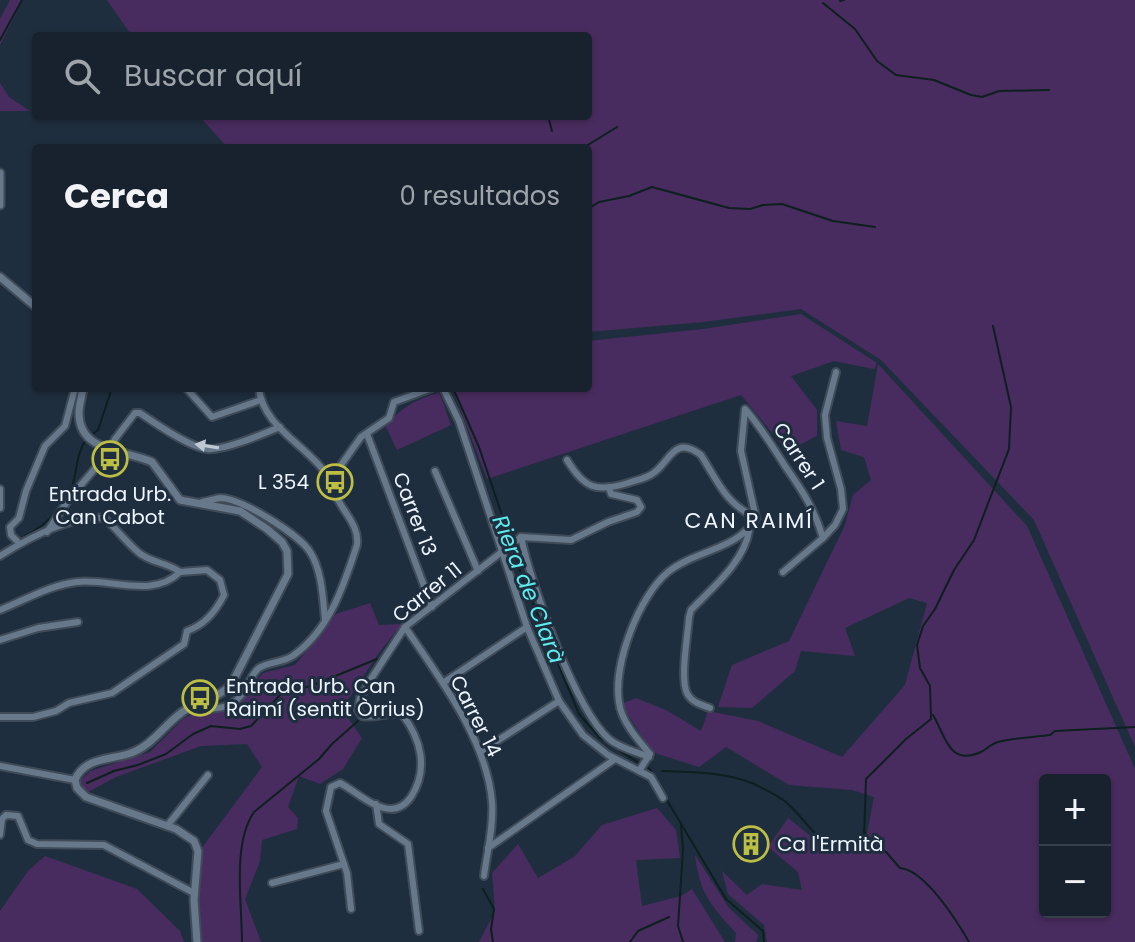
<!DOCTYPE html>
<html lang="es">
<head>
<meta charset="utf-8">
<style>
  body { margin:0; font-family:Poppins,sans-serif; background:#202a36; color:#f1f3f6 }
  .controls { position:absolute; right:24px; bottom:24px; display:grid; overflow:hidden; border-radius:8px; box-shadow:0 2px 6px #0004 }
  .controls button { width:72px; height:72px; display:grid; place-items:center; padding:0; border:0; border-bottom:2px solid #363f4a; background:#17222e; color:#f1f3f6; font:40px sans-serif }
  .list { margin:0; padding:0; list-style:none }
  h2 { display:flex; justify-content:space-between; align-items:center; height:104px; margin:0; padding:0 32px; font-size:34px }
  h2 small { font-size:26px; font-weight:400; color:#9ea4aa }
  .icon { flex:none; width:44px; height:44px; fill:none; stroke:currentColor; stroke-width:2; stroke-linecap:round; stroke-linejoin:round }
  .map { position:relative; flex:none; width:1135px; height:942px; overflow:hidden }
  .search { position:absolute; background:#17222e; box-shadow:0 2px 6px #0004; left:32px; top:32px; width:560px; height:88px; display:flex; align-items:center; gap:20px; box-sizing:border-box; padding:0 28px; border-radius:8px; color:#9ea4aa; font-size:30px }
  .panel { position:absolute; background:#17222e; box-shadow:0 2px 6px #0004; left:32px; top:144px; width:560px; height:248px; border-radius:8px }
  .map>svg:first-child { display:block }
  .green { fill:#492c5f; fill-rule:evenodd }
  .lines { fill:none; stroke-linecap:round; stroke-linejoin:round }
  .stream { stroke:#0d1f1f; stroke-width:2 }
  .minor-casing { stroke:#3f4b58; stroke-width:10 }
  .tertiary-casing { stroke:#3f4b58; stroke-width:11 }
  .minor { stroke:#67788b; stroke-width:6 }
  .tertiary { stroke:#67788b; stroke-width:7 }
  .oneway { fill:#bec9d6 }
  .labels { text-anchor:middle; stroke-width:6; stroke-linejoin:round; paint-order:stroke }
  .street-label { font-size:20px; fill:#edf5fe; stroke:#1f2e3e }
  .poi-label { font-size:20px; fill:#edf5fe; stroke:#1f2e3e; text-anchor:start }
  .neighbourhood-label { font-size:22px; letter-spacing:2px; fill:#edf5fe; stroke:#1f2e3e }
  .water-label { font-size:22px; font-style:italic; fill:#5eeced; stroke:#1f2e3e }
</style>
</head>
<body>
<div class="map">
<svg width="1135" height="942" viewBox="0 0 1135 942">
  <rect width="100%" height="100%" fill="#1f2e3e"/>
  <g class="green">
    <path d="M10,0H23L0,45V19Z"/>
    <path d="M107,0H1135V747L1034,520L881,360L801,309L703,322L588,332V148H228L199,116H588V36H132Z"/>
    <path d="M0,83L9,97L30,111H0Z"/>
    <path d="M801,314L877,363L874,369L834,361L791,376L817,410V436L787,451L741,395L487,479L452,388H588V341L703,329Z"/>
    <path d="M878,364L1027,526L1135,769V942H767L764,925L728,894L722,871L747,895L762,884L802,890L798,872L768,847L788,818L818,842L846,849L867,834L874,797L852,790L789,785L726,747L699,767L652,752L621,704L636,698L668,711L701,731L708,711L758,721L842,757L905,685L927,603L909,598L845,628L855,656L801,651L795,671L752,708L718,707L732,665L789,641L845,525L853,495L871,480L864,457L841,450L836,421L867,426ZM1045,780H1105V912H1045Z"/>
    <path d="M439,392L451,425L397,450L386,427C400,407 417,400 439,392Z"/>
    <path d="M370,603L379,625L402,624L378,654L342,709L362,738L343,769L320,784L299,776L288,807L298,818L297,829L262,840L260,861L245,899L261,942H201L197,891L201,849L262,767L247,744L201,746L116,777L88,792L79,782L90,771L150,752L184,718L241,695L263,673L295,665L336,614Z"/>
    <path d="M657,808L676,830L680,858L636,860L642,906L681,896L692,889L725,942H479L495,911L492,873L518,844L538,878L574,857L602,825Z"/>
    <path d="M695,855L729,908L758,935L756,942H735L736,933C710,904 700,894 695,855Z"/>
    <path d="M45,856L137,889L180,931L184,942H0V911L28,871Z"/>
  </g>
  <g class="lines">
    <g class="stream">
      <path d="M840,1L844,0"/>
      <path d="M823,3L855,29L877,61L896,75L934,80L971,95L982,97L999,91L1049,90"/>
      <path d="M0,40L22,0"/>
      <path d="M548,116L552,131"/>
      <path d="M583,148L617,127"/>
      <path d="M588,209L599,202L629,196L652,187L729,208L750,209L763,205L782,204L833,221L875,227"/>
      <path d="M453,388L479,447L511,542"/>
      <path d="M94,433L98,430L112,388"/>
      <path d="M25,536C45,526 67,505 73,484C77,469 77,452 86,440"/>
      <path d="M513,548L522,577L579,714L600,738L639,763"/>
      <path d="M933,715C945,734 948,767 981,752C987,749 991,744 998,742C1014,738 1033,737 1050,735L1055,731L1135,727"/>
      <path d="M649,768L663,791"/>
      <path d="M662,771C693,772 725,772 754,784C764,789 779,796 787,803C815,828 817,854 864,839L866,779L906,739L931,719L930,686L920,668L917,645L923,626L935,609L954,570L974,540L1009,449L1011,407L993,326"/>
      <path d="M87,783L114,771L138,765L166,754L193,734L211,726L240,729L251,726L283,692L311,686L377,659"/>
      <path d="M665,797L726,899L763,931L764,942"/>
      <path d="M681,825L683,850L678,926L683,942"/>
      <path d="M864,831L871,847L886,852L900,868C925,870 957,921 969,942"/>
      <path d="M483,889L494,909L491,929L493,942"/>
      <path d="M242,942C242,904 232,844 254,812L319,759L332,744L358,721"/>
      <path d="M630,942L638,931L669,917"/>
    </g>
    <defs>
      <g id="minor">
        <path d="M186,388L212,417L261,400"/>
        <path d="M443,388L459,421L527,627L559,701L583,735L608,755L651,777L663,798"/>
        <path d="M367,434L432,607"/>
        <path d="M567,460C584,488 596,493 628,483C636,480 645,479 652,474C670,463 673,434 701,455C718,482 725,503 756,518"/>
        <path d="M435,471L478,571"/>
        <path d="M329,482L361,437L389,418L394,402L432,388"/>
        <path d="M0,489V508"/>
        <path d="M202,502C208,501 214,499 220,498C241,498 300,535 310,552C322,570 323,599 325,620"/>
        <path d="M756,518L741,451L745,409C761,427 772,446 785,466C802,490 815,510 823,538"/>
        <path d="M47,532L69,499L110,451L115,439L135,413H140C156,424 189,447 207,449C224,451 263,434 280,427"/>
        <path d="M521,537C531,584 575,709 609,739C619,748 637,752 649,757"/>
        <path d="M521,537L571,540L608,522L637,512L641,507L637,500L611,494L609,487"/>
        <path d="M20,544L11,535L10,527L19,518L26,491L45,446L65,426L75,388"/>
        <path d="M0,556C30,537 69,516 104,518C116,528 126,542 138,552C150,563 167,562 180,572L207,570L220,580L224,595C216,611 205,625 187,631L184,644L112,693L69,703L56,711L33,717H0"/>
        <path d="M783,572L823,538L835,525L843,509L841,489L827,438L825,415L836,372"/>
        <path d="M0,610C25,600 50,585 77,582C111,578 153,599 180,572"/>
        <path d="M405,627C439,677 487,740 492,802C494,826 487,852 484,876"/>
        <path d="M0,640L38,628L78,622"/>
        <path d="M443,683L527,627"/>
        <path d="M194,706C215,712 236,708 246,688C250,682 253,672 259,668C270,661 284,663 294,655C330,629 344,585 357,545C359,529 349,518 341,505C334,494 331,481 324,471C304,444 262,425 259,388"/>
        <path d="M710,708C702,705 693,703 688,695C679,681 688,635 689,617L691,610C712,588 744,562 749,531"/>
        <path d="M480,752L559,701"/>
        <path d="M0,766L75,780"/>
        <path d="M639,771L650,754C638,740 621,721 619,702C613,664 639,596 668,572C695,550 738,550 756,518"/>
        <path d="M376,804L379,824L408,844L419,931"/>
        <path d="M167,826L208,775"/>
        <path d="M0,835L2,819L6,815L18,816L28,840L37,844L104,845L194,893"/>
        <path d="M488,848L615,759"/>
        <path d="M272,883L344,864"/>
        <path d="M351,909L347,873L326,811L331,787L340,783C355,791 374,809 391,809C400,809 406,804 411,797C429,769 421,739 402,714C389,711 376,719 362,716L358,710L360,698L371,679L405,627L521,537"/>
      </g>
      <g id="tertiary">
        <path d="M0,173V205"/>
        <path d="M0,277L36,307"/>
        <path d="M83,388C82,396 79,405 79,413C79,453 126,450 152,462L180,500L240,511L267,529L282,542L287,551L288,574L231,685C218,698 202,700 187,709C166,721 153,747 128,754C108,760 84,758 75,780L77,788L86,797L176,829L194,841L198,851L194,900L197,942"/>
      </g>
    </defs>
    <use href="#minor" class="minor-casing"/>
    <use href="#tertiary" class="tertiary-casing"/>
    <use href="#minor" class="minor"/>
    <use href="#tertiary" class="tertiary"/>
  </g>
  <defs><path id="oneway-solid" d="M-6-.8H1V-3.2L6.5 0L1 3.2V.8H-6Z" transform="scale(2)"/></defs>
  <use class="oneway" href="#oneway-solid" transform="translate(207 446) rotate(-171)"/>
  <defs>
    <symbol id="bus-ring" viewBox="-11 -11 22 22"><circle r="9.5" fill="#1f2e3e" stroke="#bcbf43" stroke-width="1.5"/><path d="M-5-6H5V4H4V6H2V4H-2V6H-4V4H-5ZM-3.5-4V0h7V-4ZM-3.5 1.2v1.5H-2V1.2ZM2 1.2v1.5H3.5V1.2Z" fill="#bcbf43"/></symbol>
    <symbol id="building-ring" viewBox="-11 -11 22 22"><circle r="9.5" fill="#1f2e3e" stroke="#bcbf43" stroke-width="1.5"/><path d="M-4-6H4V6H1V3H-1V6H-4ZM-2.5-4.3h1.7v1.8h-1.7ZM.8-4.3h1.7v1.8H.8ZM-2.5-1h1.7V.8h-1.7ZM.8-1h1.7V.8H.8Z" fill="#bcbf43"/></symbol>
  </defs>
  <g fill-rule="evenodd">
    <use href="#bus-ring" x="90" y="439" width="40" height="40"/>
    <use href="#bus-ring" x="315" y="462" width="40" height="40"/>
    <use href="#bus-ring" x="180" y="678" width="40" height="40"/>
    <use href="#building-ring" x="731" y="824" width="40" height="40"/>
  </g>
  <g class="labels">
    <g class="street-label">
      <text transform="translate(799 456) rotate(57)" y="7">Carrer 1</text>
      <text transform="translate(415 514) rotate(69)" y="7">Carrer 13</text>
      <text transform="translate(427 592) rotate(-39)" y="7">Carrer 11</text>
      <text transform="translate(476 716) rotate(63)" y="7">Carrer 14</text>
    </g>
    <g class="poi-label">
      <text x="309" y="489" text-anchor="end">L 354</text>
      <text x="110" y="501" text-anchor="middle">Entrada Urb.<tspan x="110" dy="23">Can Cabot</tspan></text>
      <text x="226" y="693">Entrada Urb. Can<tspan x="226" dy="23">Raimí (sentit Òrrius)</tspan></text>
      <text x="777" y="851">Ca l'Ermità</text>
    </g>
    <g class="neighbourhood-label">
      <text x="749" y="528">CAN RAIMÍ</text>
    </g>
    <g class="water-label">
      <text transform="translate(529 589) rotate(68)" y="8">Riera de Clarà</text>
    </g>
  </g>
</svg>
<div class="controls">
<button>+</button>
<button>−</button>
</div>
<div class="search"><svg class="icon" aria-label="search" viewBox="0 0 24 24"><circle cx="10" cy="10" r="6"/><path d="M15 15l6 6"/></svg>Buscar aquí</div>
<section class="panel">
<h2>Cerca<small>0 resultados</small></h2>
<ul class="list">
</ul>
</section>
</div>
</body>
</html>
